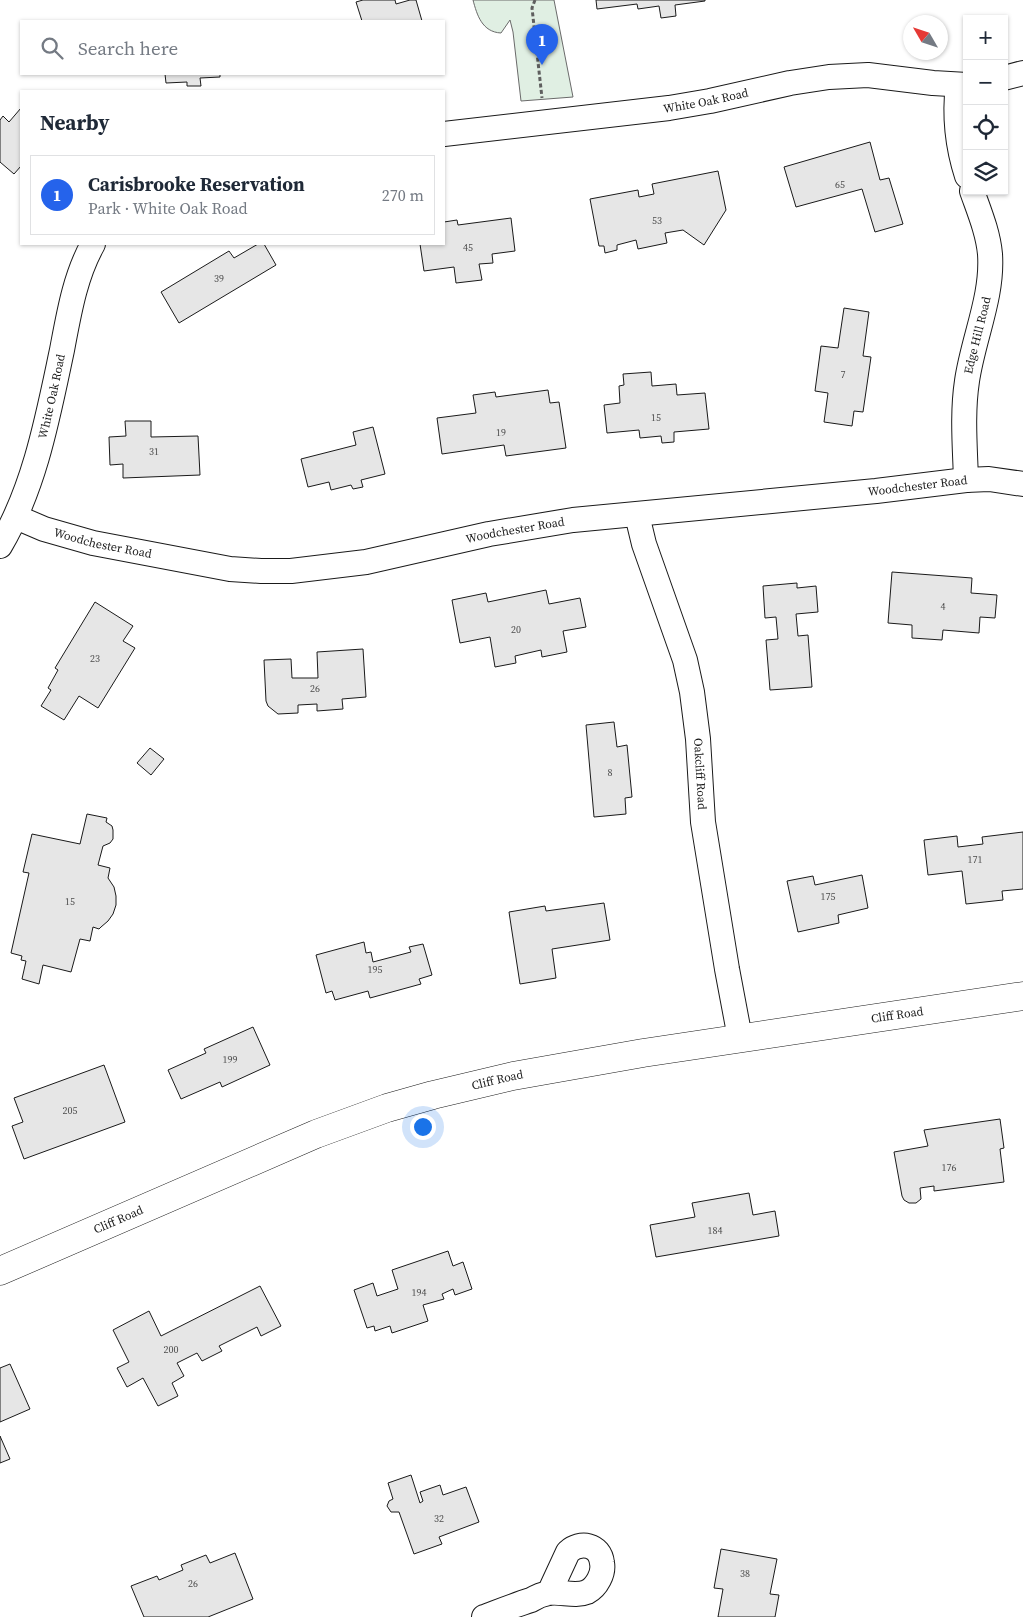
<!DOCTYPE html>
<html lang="en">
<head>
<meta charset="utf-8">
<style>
  body { margin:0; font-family:"Source Serif 4",serif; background:#f6f6f7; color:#1f2937 }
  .controls { position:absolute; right:15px; top:15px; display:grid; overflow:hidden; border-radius:0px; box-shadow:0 1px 4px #0004 }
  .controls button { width:45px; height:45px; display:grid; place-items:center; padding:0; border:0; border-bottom:1px solid #e0e1e3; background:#fff; color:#1f2937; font:25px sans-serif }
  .compass { position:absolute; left:903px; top:15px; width:45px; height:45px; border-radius:50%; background:#fff; box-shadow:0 1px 4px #0004; rotate:309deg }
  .you { position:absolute; left:422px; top:1126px; width:18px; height:18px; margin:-12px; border:4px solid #fff; border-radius:50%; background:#1a73e8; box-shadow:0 0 0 8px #1a73e833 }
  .badge { display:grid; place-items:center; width:32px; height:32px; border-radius:50%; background:#2563eb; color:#fff; font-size:16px; font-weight:700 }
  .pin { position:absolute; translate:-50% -41px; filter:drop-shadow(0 1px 2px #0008) }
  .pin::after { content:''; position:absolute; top:26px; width:18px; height:15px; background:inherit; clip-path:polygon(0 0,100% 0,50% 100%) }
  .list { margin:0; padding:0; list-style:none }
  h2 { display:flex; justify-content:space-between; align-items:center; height:65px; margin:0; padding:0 20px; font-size:21px }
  h2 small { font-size:16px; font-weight:400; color:#747a83 }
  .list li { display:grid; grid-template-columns:32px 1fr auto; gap:15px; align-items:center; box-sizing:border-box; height:80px; margin:0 10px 10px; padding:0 10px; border:1px solid #e0e1e3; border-radius:0px }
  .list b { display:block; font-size:19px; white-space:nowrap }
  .list p { margin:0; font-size:16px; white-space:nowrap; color:#747a83 }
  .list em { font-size:16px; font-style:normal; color:#747a83 }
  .icon { flex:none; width:28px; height:28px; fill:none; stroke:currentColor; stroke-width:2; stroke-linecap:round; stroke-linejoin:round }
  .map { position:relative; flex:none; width:1023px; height:1617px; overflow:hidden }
  .search { position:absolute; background:#fff; box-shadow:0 1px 4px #0004; left:20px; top:20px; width:425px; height:55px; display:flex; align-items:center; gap:12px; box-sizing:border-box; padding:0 18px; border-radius:0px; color:#747a83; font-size:19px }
  .panel { position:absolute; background:#fff; box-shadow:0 1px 4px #0004; left:20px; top:90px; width:425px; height:155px; border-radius:0px }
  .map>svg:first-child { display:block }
  .green { fill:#e0efe3; stroke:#6a6a6a }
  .building { fill:#e6e6e6; stroke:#1a1a1a }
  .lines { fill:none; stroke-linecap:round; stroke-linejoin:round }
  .street-casing { stroke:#1a1a1a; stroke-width:26 }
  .secondary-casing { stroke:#1a1a1a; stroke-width:29 }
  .path { stroke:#5f5f5f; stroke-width:3; stroke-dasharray:4 2.5; stroke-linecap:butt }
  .street { stroke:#fff; stroke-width:24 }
  .secondary { stroke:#fff; stroke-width:28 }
  .labels { text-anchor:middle; stroke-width:4; stroke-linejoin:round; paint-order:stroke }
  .number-label { font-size:10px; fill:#4d4d4d }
  .street-label { font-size:12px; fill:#1a1a1a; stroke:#fff }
</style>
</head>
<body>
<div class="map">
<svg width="1023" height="1617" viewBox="0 0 1023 1617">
  <rect width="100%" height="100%" fill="#fff"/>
  <path class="green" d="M473,0H554L573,97L521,101L513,32L510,20L501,33C482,32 477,15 473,0Z"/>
  <g class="building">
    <path d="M363,0H395L396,4L410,0H416L422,21H362L356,2Z"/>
    <path d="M596,0H705V1L675,5L676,16L661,18L659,6L638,9L637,4L597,9Z"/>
    <path d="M165,74H220V77L200,78L201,86H187V82L166,83Z"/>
    <path d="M21,108V166L14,174L0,162V120L3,116L9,122Z"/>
    <path d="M870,142L880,180L889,178L903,224L875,232L862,189L796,207L784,167Z"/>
    <path d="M718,171L726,210L704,245L683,230L665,233L667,243L638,249L636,240L617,245V250L605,253L604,246H599L590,199L638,190L639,197L654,194L652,184Z"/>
    <path d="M511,218L515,251L492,254L493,263L479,264L482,280L456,283L454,267L424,271L420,244H444V222L457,220L458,225Z"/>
    <path d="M258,244H264L276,265L179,323L161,292L229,251L234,258Z"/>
    <path d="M844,308L869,312L863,356L871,357L863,412L854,411L852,426L824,422L828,393L815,391L821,346L838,348Z"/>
    <path d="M651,372L652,386L676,384L677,395L705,393L709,429L674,432V442L662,443L661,436L640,438L639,430L607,433L604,405L620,403L619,386L624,385L623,374Z"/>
    <path d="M548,390L550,403L559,402L566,448L506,456L504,445L442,454L437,418L476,413L473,395L495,392L496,397Z"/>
    <path d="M125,421H151V437L198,436L200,475L123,478V464L110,465L109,437L126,436Z"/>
    <path d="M373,427L385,474L361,480L363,487L353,489L351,485L331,490L329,482L308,487L301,459L356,445L353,432Z"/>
    <path d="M892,572L972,578L971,593L997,595L995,618L980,617L979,633L943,630L942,640L912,638V625L888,623Z"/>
    <path d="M797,583V588L816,586L818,612L796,614L798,636L808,635L812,687L770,690L766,640L778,639L776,617L765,618L763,586Z"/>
    <path d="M546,590L549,604L580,598L586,627L563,631L567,652L542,657L541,650L515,656L516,663L495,667L490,637L460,643L452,600L486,593L488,602Z"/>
    <path d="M95,602L133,626L123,641L135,648L98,708L79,696L64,720L41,706L51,690L48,688L58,670L55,668Z"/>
    <path d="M363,649L366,697L342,699L343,709L317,711V704L298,705V713L278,714L268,706L266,701L264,660L291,659L292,678H318L317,652Z"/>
    <path d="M614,722L617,747L627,745L632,797L625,798L626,814L594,817L586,725Z"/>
    <path d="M150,748L164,759L151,775L137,763Z"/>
    <path d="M87,814L107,818L106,822L112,826L113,830V839L110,843L103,846L98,865L110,868L108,878L114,887L116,896V905L113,914L108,921L101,927L99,929L93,927L90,941L80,939L71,972L43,965L39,984L22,979L26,961L21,960L22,956L11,953L29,873L23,872L32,834L80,844Z"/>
    <path d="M1023,832V889L1002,891L1003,900L966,904L962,871L928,875L924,840L957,836L958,847L983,844L982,837Z"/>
    <path d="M862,875L868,908L838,915L839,923L798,932L787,881L813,876L815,885Z"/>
    <path d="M604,903L610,940L552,949L556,978L520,984L509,912L545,906L546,911Z"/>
    <path d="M364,942L366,953L371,952L373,962L411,952L409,947L423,944L432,975L419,979L421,984L370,998L368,991L335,1000L332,991L326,993L316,955Z"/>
    <path d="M253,1027L270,1065L222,1087L220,1082L181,1099L168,1070L206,1053L204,1049Z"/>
    <path d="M104,1065L125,1122L24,1159L12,1126L23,1122L14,1098Z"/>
    <path d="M1000,1119L1004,1148L1000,1149L1004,1182L934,1191V1186L920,1188L921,1199L916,1203H909L904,1200L902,1196L894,1152L928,1146L924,1130Z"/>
    <path d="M749,1193L753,1215L775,1211L779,1236L656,1257L650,1225L695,1217L692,1203Z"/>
    <path d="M448,1251L453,1266L463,1262L472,1289L455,1295L453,1289L442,1294L444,1299L423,1305L428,1321L392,1333L390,1326L375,1331L374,1326L367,1328L354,1290L373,1283L377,1296L398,1289L392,1270Z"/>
    <path d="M260,1286L281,1326L261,1336L257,1327L219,1346L222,1351L202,1361L197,1353L177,1363L184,1376L172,1383L178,1396L158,1406L143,1378L127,1387L117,1368L129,1362L113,1330L149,1311L161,1336Z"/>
    <path d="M10,1364L30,1409L0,1422V1368Z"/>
    <path d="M0,1436L10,1459L0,1463Z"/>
    <path d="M411,1475L420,1503L423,1501L420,1492L440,1485L443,1495L466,1487L479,1522L439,1537L442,1544L414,1554L399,1512H391L387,1506L389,1501L393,1499L388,1483Z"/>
    <path d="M721,1549L777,1559L770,1594L779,1595L775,1617H718L723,1589L714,1588Z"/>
    <path d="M235,1553L253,1599L208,1617H144L131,1586L157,1576L159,1580L183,1570L181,1565L206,1555L210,1563Z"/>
  </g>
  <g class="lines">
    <defs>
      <g id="street">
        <path d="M1004,78L1023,73"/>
        <path d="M958,85C954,117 957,145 967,176"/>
        <path id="s1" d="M444,134L669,108L710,101L790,83L829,77L868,75L933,83L967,85"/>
        <path id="s2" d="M966,480C965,447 962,414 967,381C973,339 993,297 990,254C988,232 979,211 972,191"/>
        <path id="s3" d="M637,515L644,544L685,660L692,692L698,739L703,822L727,969L740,1038"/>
        <path id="s4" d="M16,517L44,529L93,543L230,569L261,571H291L366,562L489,534L573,520L876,491L966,480L989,479L1023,484"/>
        <path id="s5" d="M0,546C35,487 48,416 62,350C69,313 75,276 93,244"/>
        <path d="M484,1617C500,1611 515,1605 531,1600C536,1597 543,1594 549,1593C561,1591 575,1597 587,1592C597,1587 604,1573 602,1563C600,1544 580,1541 568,1552L549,1593"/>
      </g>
      <g id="secondary">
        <path id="s6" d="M0,1271L316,1134L387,1108L433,1095L513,1076L643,1053L1023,996"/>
      </g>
    </defs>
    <use href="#street" class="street-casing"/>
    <use href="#secondary" class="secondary-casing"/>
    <path class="path" d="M535,0L532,8L542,98"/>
    <use href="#street" class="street"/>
    <use href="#secondary" class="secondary"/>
  </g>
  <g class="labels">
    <g class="number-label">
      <text x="840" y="188">65</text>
      <text x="657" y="224">53</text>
      <text x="468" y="251">45</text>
      <text x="219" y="282">39</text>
      <text x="843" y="378">7</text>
      <text x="656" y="421">15</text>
      <text x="501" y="436">19</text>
      <text x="154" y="455">31</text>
      <text x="943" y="610">4</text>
      <text x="516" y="633">20</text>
      <text x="95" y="662">23</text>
      <text x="315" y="692">26</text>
      <text x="610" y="776">8</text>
      <text x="975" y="863">171</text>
      <text x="828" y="900">175</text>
      <text x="70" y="905">15</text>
      <text x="375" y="973">195</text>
      <text x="230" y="1063">199</text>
      <text x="70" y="1114">205</text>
      <text x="949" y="1171">176</text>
      <text x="715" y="1234">184</text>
      <text x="419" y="1296">194</text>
      <text x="171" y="1353">200</text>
      <text x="439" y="1522">32</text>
      <text x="745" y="1577">38</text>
      <text x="193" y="1587">26</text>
    </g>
    <g class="street-label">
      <text dy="4" stroke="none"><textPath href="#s1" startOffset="264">White Oak Road</textPath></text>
      <text dy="4" stroke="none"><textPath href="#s2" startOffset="146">Edge Hill Road</textPath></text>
      <text dy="4" stroke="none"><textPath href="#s5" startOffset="159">White Oak Road</textPath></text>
      <text dy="4" stroke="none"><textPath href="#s4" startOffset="915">Woodchester Road</textPath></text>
      <text dy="4" stroke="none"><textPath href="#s4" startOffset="510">Woodchester Road</textPath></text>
      <text dy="4" stroke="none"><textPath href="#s4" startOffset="91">Woodchester Road</textPath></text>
      <text dy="4" stroke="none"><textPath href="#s3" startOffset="268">Oakcliff Road</textPath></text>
      <text dy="4" stroke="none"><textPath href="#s6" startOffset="939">Cliff Road</textPath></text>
      <text dy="4" stroke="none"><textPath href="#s6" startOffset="534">Cliff Road</textPath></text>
      <text dy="4" stroke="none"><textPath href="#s6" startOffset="129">Cliff Road</textPath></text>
    </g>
  </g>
</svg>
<div class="controls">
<button>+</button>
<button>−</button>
<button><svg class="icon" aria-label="locate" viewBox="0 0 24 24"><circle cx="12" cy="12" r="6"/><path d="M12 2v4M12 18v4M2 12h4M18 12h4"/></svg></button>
<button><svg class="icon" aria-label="layers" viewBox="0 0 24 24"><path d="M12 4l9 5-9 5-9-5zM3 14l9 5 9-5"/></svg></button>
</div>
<svg class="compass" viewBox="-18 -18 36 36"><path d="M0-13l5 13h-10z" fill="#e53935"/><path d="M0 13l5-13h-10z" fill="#747a83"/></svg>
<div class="you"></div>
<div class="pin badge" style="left:542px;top:65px">1</div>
<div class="search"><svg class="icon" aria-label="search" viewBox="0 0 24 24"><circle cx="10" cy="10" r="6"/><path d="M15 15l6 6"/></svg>Search here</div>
<section class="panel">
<h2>Nearby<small></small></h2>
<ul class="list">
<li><span class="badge">1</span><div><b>Carisbrooke Reservation</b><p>Park · White Oak Road</p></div><em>270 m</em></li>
</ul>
</section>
</div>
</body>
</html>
